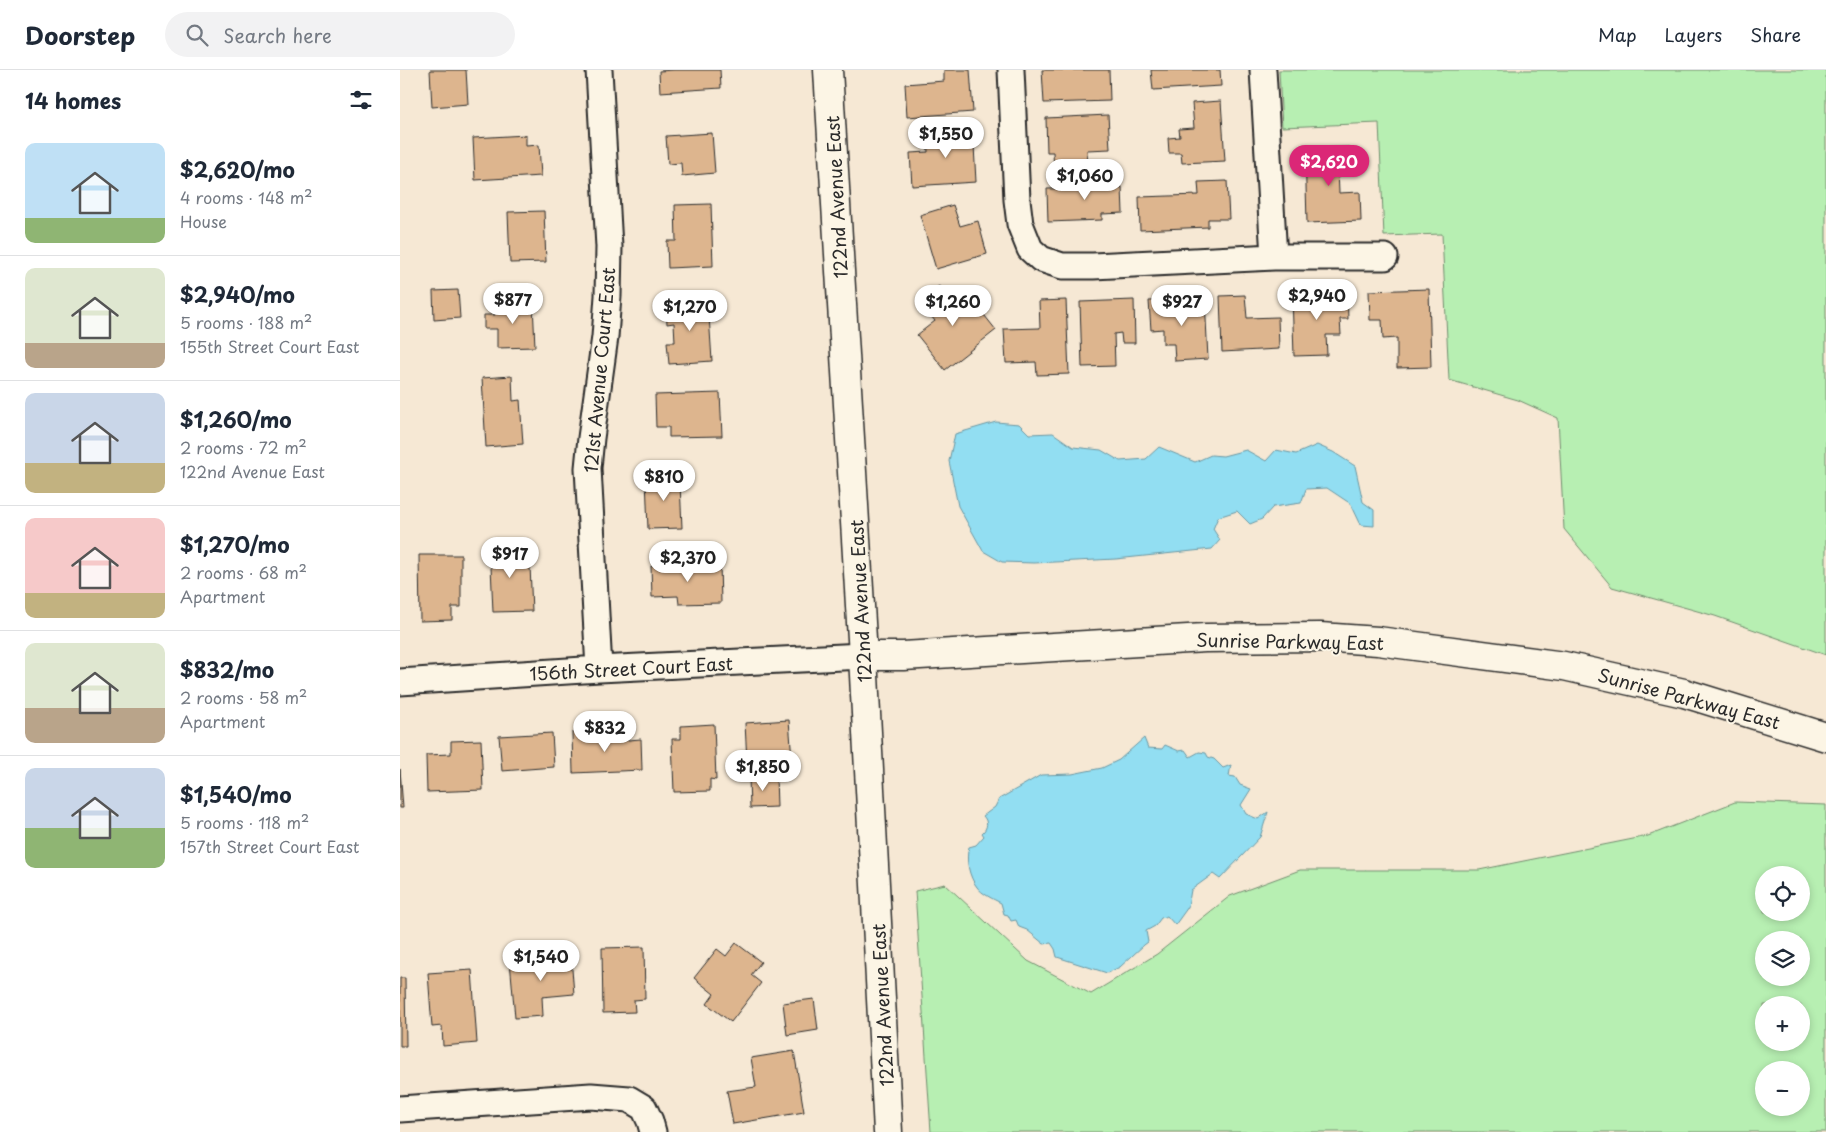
<!DOCTYPE html>
<meta charset="utf-8">
<style>
:root{--surface:#fff;--page:#f2f2f3;--text:#1f2937;--muted:#747a83;--line:#e0e1e3;--accent:#db2777}
body{margin:0;font-family:"Playpen Sans",sans-serif;background:var(--page);color:var(--text);height:100vh;display:flex;flex-direction:column;font-size:19px;white-space:nowrap}
*{box-sizing:border-box;margin:0}
p{font-size:16px;color:var(--muted)}
.icon{flex:none;width:28px;height:28px;fill:none;stroke:currentColor;stroke-width:2;stroke-linecap:round;stroke-linejoin:round}
.map{position:relative;flex:1;overflow:hidden}
.side{display:flex;flex-direction:column;background:var(--surface);width:400px}
.side>*{flex:none}
.buttons{position:absolute;left:1355px;top:796px;display:grid;gap:10px}
.buttons a{display:grid;place-items:center;width:55px;height:55px;border-radius:50%;background:var(--surface);box-shadow:0 2px 8px #0003;font-size:25px}
.price{position:absolute;translate:-50% -42px;padding:0 11px;border-radius:18px;background:#fff;color:#222;font-size:16px;line-height:32px;filter:drop-shadow(0 1px 2px #0008)}
.price::after{content:'';position:absolute;left:50%;top:30px;width:15px;height:11px;margin-left:-8px;background:inherit;clip-path:polygon(0 0,100% 0,50% 100%)}
.price.selected{background:var(--accent);color:#fff}
ul{padding:0;list-style:none}
li{display:flex;align-items:center;gap:15px;height:125px;padding:0 25px}
li+li{border-top:1px solid var(--line)}
li span{display:grid;place-items:center;flex:none;width:140px;height:100px;border-radius:10px;color:#555}
li>.icon{margin-inline-start:auto}
span .icon{width:60px;height:60px;fill:#fffc;stroke-width:1}
li b{font-size:21px}
h2{display:flex;justify-content:space-between;align-items:center;height:60px;padding:0 25px;font-size:21px}
header{display:flex;align-items:center;gap:30px;box-sizing:border-box;height:70px;padding:0 25px;background:var(--surface);border-bottom:1px solid var(--line)}
header strong{font-size:24px}
nav{display:flex;gap:28px;margin-inline-start:auto;font-size:18px}
.search{width:350px;height:45px;background:var(--page);display:flex;align-items:center;gap:12px;box-sizing:border-box;padding:0 18px;border-radius:28px;color:var(--muted);font-size:19px}
main{display:flex;flex:1;min-height:0}
.map>svg:first-child{display:block}
.green{fill:#b7efb2;stroke:#718d6e;fill-rule:evenodd}
.water{fill:#92def2;stroke:#6996a2}
.building{fill:#ddb58e;stroke:#2b2b2b}
.lines{fill:none;stroke-linecap:round;stroke-linejoin:round}
.street-casing{stroke:#2b2b2b;stroke-width:29}
.secondary-casing{stroke:#2b2b2b;stroke-width:31}
.street{stroke:#fcf5e5;stroke-width:25}
.secondary{stroke:#fcf5e5;stroke-width:28}
.labels{text-anchor:middle;dominant-baseline:central;stroke-width:4;stroke-linejoin:round;paint-order:stroke}
.street-label{font-size:18px;fill:#2b2b2b;stroke:#fcf5e5}
</style>
<header>
<strong>Doorstep</strong>
<div class="search"><svg class="icon" aria-label="search" viewBox="0 0 24 24"><circle cx="10" cy="10" r="6"/><path d="M15 15l6 6"/></svg>Search here</div>
<nav><a>Map</a><a>Layers</a><a>Share</a></nav>
</header>
<main>
<section class="side">
<h2>14 homes<svg class="icon" aria-label="filters" viewBox="0 0 24 24"><path d="M4 7h16M4 17h16"/><circle cx="9" cy="7" r="2"/><circle cx="15" cy="17" r="2"/></svg></h2>
<ul>
<li><span style="background:linear-gradient(#bfe0f5 75%,#8fb573 0)"><svg class="icon" aria-label="home" viewBox="0 0 24 24"><path d="M3 11l9-7 9 7M6 9v11h12V9"/></svg></span><div><b>$2,620/mo</b><p>4 rooms · 148 m²</p><p>House</p></div></li>
<li><span style="background:linear-gradient(#dfe7d0 75%,#b9a48a 0)"><svg class="icon" aria-label="home" viewBox="0 0 24 24"><path d="M3 11l9-7 9 7M6 9v11h12V9"/></svg></span><div><b>$2,940/mo</b><p>5 rooms · 188 m²</p><p>155th Street Court East</p></div></li>
<li><span style="background:linear-gradient(#c9d6e8 70%,#c2b280 0)"><svg class="icon" aria-label="home" viewBox="0 0 24 24"><path d="M3 11l9-7 9 7M6 9v11h12V9"/></svg></span><div><b>$1,260/mo</b><p>2 rooms · 72 m²</p><p>122nd Avenue East</p></div></li>
<li><span style="background:linear-gradient(#f6c9c9 75%,#c2b280 0)"><svg class="icon" aria-label="home" viewBox="0 0 24 24"><path d="M3 11l9-7 9 7M6 9v11h12V9"/></svg></span><div><b>$1,270/mo</b><p>2 rooms · 68 m²</p><p>Apartment</p></div></li>
<li><span style="background:linear-gradient(#dfe7d0 65%,#b9a48a 0)"><svg class="icon" aria-label="home" viewBox="0 0 24 24"><path d="M3 11l9-7 9 7M6 9v11h12V9"/></svg></span><div><b>$832/mo</b><p>2 rooms · 58 m²</p><p>Apartment</p></div></li>
<li><span style="background:linear-gradient(#c9d6e8 60%,#8fb573 0)"><svg class="icon" aria-label="home" viewBox="0 0 24 24"><path d="M3 11l9-7 9 7M6 9v11h12V9"/></svg></span><div><b>$1,540/mo</b><p>5 rooms · 118 m²</p><p>157th Street Court East</p></div></li>
</ul>
</section>
<div class="map">
<svg width="1426" height="1062" viewBox="0 0 1426 1062">
<rect width="100%" height="100%" fill="#f6e8d4"/>
<filter id="ink" filterUnits="userSpaceOnUse"><feTurbulence type="fractalNoise" baseFrequency=".02" numOctaves="2"/><feDisplacementMap in="SourceGraphic" scale="10" xChannelSelector="R" yChannelSelector="G"/><feConvolveMatrix kernelMatrix="1 2 1 2 8 2 1 2 1" color-interpolation-filters="sRGB"/></filter>
<g filter="url(#ink)">
<!-- green -->
<path class="green" d="M879,0H1426V585L1315,546L1212,517L1164,459L1158,348L1118,330L1049,310L1042,164L984,166L979,53L882,57Z
M1335,732L1426,735V1062H531L515,821L545,814L628,891L691,924L757,884L830,826L900,800H1079L1248,766ZM1364,805H1401V842H1364ZM1364,870H1401V908H1364ZM1364,935H1401V972H1364ZM1364,1000H1401V1038H1364Z"/>
<!-- water -->
<path class="water" d="M596,352L619,354L629,364L653,363L673,377L701,380L720,391L746,389L759,377L795,392L811,385L823,386L846,380L866,391L876,380L896,384L917,375L933,382L955,396L963,432L974,440V456L961,455L951,434L927,418L906,419L901,433L873,437L862,449L850,454L837,441L818,447L813,459L820,470L812,479L716,489L634,493L602,492L583,481L558,436L549,391L555,364Z
M744,668L748,678L762,679L765,675L779,681L785,680L790,687L799,682L806,683L808,687L814,689L823,698L831,695L829,706L835,707L840,715L851,719L841,735L846,744L858,749L868,742L860,767L820,809L813,804L791,820L788,837L775,855L767,846L761,848L755,856L746,861L748,872L744,875L720,897L707,903L657,887L655,879L651,873L644,874L627,860L619,857L616,850L611,851L608,845L604,844L601,833C593,829 582,824 577,817C569,807 565,789 569,777L576,775L584,766L582,763C588,758 588,751 583,746L595,737L599,729L641,705L672,704L702,698L719,690Z"/>
<!-- building -->
<path class="building" d="M30,0H66L68,34L32,37Z
M274,0H320L321,18L260,22L259,1Z
M544,0H570L573,42L507,47L505,14L544,11Z
M642,0H709L710,31L644,33Z
M751,0H820L821,16L753,20Z
M821,31L825,91L782,93L781,83H769L768,68L780,67L779,59L794,58L792,33Z
M708,45L710,79L687,80L688,100L654,102L653,82H647L646,48Z
M573,57L576,112L512,116L510,83L528,82L527,61Z
M312,63L315,103L282,106L281,93L268,94L266,66Z
M126,65V76L139,75L141,106L75,110L73,68Z
M950,77L951,100H938L939,123L960,122L961,151L907,153L905,78Z
M714,105V117H722L723,143L702,144V150L648,152L647,119L693,118V106Z
M827,111L829,149H808V157L740,160L739,127L799,125L798,112Z
M311,134L313,196L268,198L267,171H276L275,135Z
M553,135L560,156L578,151L587,184L536,199L520,145Z
M144,141L146,192L110,193L108,142Z
M539,216L553,233L566,222L596,260L545,300L517,265L535,251L519,231Z
M1029,219L1031,297L997,298V268L983,269L982,250H970L969,221Z
M58,220L60,248L34,250L33,221Z
M947,222L948,249H940L941,265H926L927,285L894,286L892,224Z
M845,225L847,248L878,247L879,279L822,282L820,226Z
M805,229L808,289L775,291L774,274H763V259L751,260L749,231Z
M308,230L312,291L269,294L267,272H275L274,253L267,254L266,233Z
M666,230L669,304L637,305L636,292L606,293L604,259L640,258L639,231Z
M734,230L735,273H722L721,263L714,264L715,296L682,297L680,232Z
M133,233L135,277L97,278V259H84V245H95L94,234Z
M112,306L113,331L120,330L123,374L86,377L82,308Z
M320,323L322,366L269,367V357H256L255,325Z
M287,406L288,412L280,413L282,458L248,459L246,408Z
M120,471L121,496H130L132,541L93,542L90,473Z
M19,485H61V537H52V550L20,551Z
M320,494L321,533L279,534L278,526L252,527L251,496Z
M389,650L392,689L347,692L345,653Z
M314,654L316,710L310,709V721L274,722L272,669H281V656Z
M216,661V671L241,669L242,700L173,703L172,663Z
M152,663L154,697L102,701L99,666Z
M81,670L83,720L27,722L26,685L51,684V671Z
M0,699L3,738H0Z
M376,706L377,737L350,738L349,707Z
M336,873L361,892L351,905L361,913L331,952L307,934L314,924L294,908L317,879L326,886Z
M170,875L174,924L142,927L143,946L115,948L110,891L155,888L154,877Z
M244,877L245,929L234,930L235,942L203,943L202,878Z
M72,900L77,973L43,976L42,956L32,957L28,903Z
M0,908H5L6,976H0Z
M414,929L418,960L387,965L383,933Z
M394,981L404,1042L333,1054L327,1021L356,1017L351,988Z"/>
<g class="lines">
<defs>
<path id="street" d="M611,0L617,130L620,154L630,179L641,189L662,196H693L874,187H985
M863,0L874,187
M199,599L188,398L191,368L205,267L208,226L209,177L199,0
M0,612L199,599L463,586
M0,1039L191,1026L229,1029L244,1038L250,1051L253,1062"/>
<path id="secondary" d="M428,0L463,586L488,1062
M463,586H503L805,568L920,567L978,571L1164,596L1284,623L1426,667"/>
</defs>
<!-- street casing -->
<use href="#street" class="street-casing"/>
<!-- secondary casing -->
<use href="#secondary" class="secondary-casing"/>
<!-- street -->
<use href="#street" class="street"/>
<!-- secondary -->
<use href="#secondary" class="secondary"/>
</g>
</g>
<g class="labels">
<!-- street labels -->
<g class="street-label">
<text transform="translate(436 127) rotate(-93)">122nd Avenue East</text>
<text transform="translate(199 300) rotate(-85)">121st Avenue Court East</text>
<text transform="translate(460 531) rotate(-93)">122nd Avenue East</text>
<text transform="translate(890 571) rotate(1)">Sunrise Parkway East</text>
<text transform="translate(231 598) rotate(-3)">156th Street Court East</text>
<text transform="translate(1289 628) rotate(15)">Sunrise Parkway East</text>
<text transform="translate(482 935) rotate(-93)">122nd Avenue East</text>
</g>
</g>
</svg>
<div class="buttons">
<a><svg class="icon" aria-label="locate" viewBox="0 0 24 24"><circle cx="12" cy="12" r="6"/><path d="M12 2v4M12 18v4M2 12h4M18 12h4"/></svg></a>
<a><svg class="icon" aria-label="layers" viewBox="0 0 24 24"><path d="M12 4l9 5-9 5-9-5zM3 14l9 5 9-5"/></svg></a>
<a>+</a>
<a>−</a>
</div>
<b class="price" style="left:546px;top:89px">$1,550</b>
<b class="price selected" style="left:929px;top:117px">$2,620</b>
<b class="price" style="left:685px;top:131px">$1,060</b>
<b class="price" style="left:917px;top:251px">$2,940</b>
<b class="price" style="left:113px;top:255px">$877</b>
<b class="price" style="left:553px;top:257px">$1,260</b>
<b class="price" style="left:782px;top:257px">$927</b>
<b class="price" style="left:290px;top:262px">$1,270</b>
<b class="price" style="left:264px;top:432px">$810</b>
<b class="price" style="left:110px;top:509px">$917</b>
<b class="price" style="left:288px;top:513px">$2,370</b>
<b class="price" style="left:205px;top:683px">$832</b>
<b class="price" style="left:363px;top:722px">$1,850</b>
<b class="price" style="left:141px;top:912px">$1,540</b>
</div>
</main>
